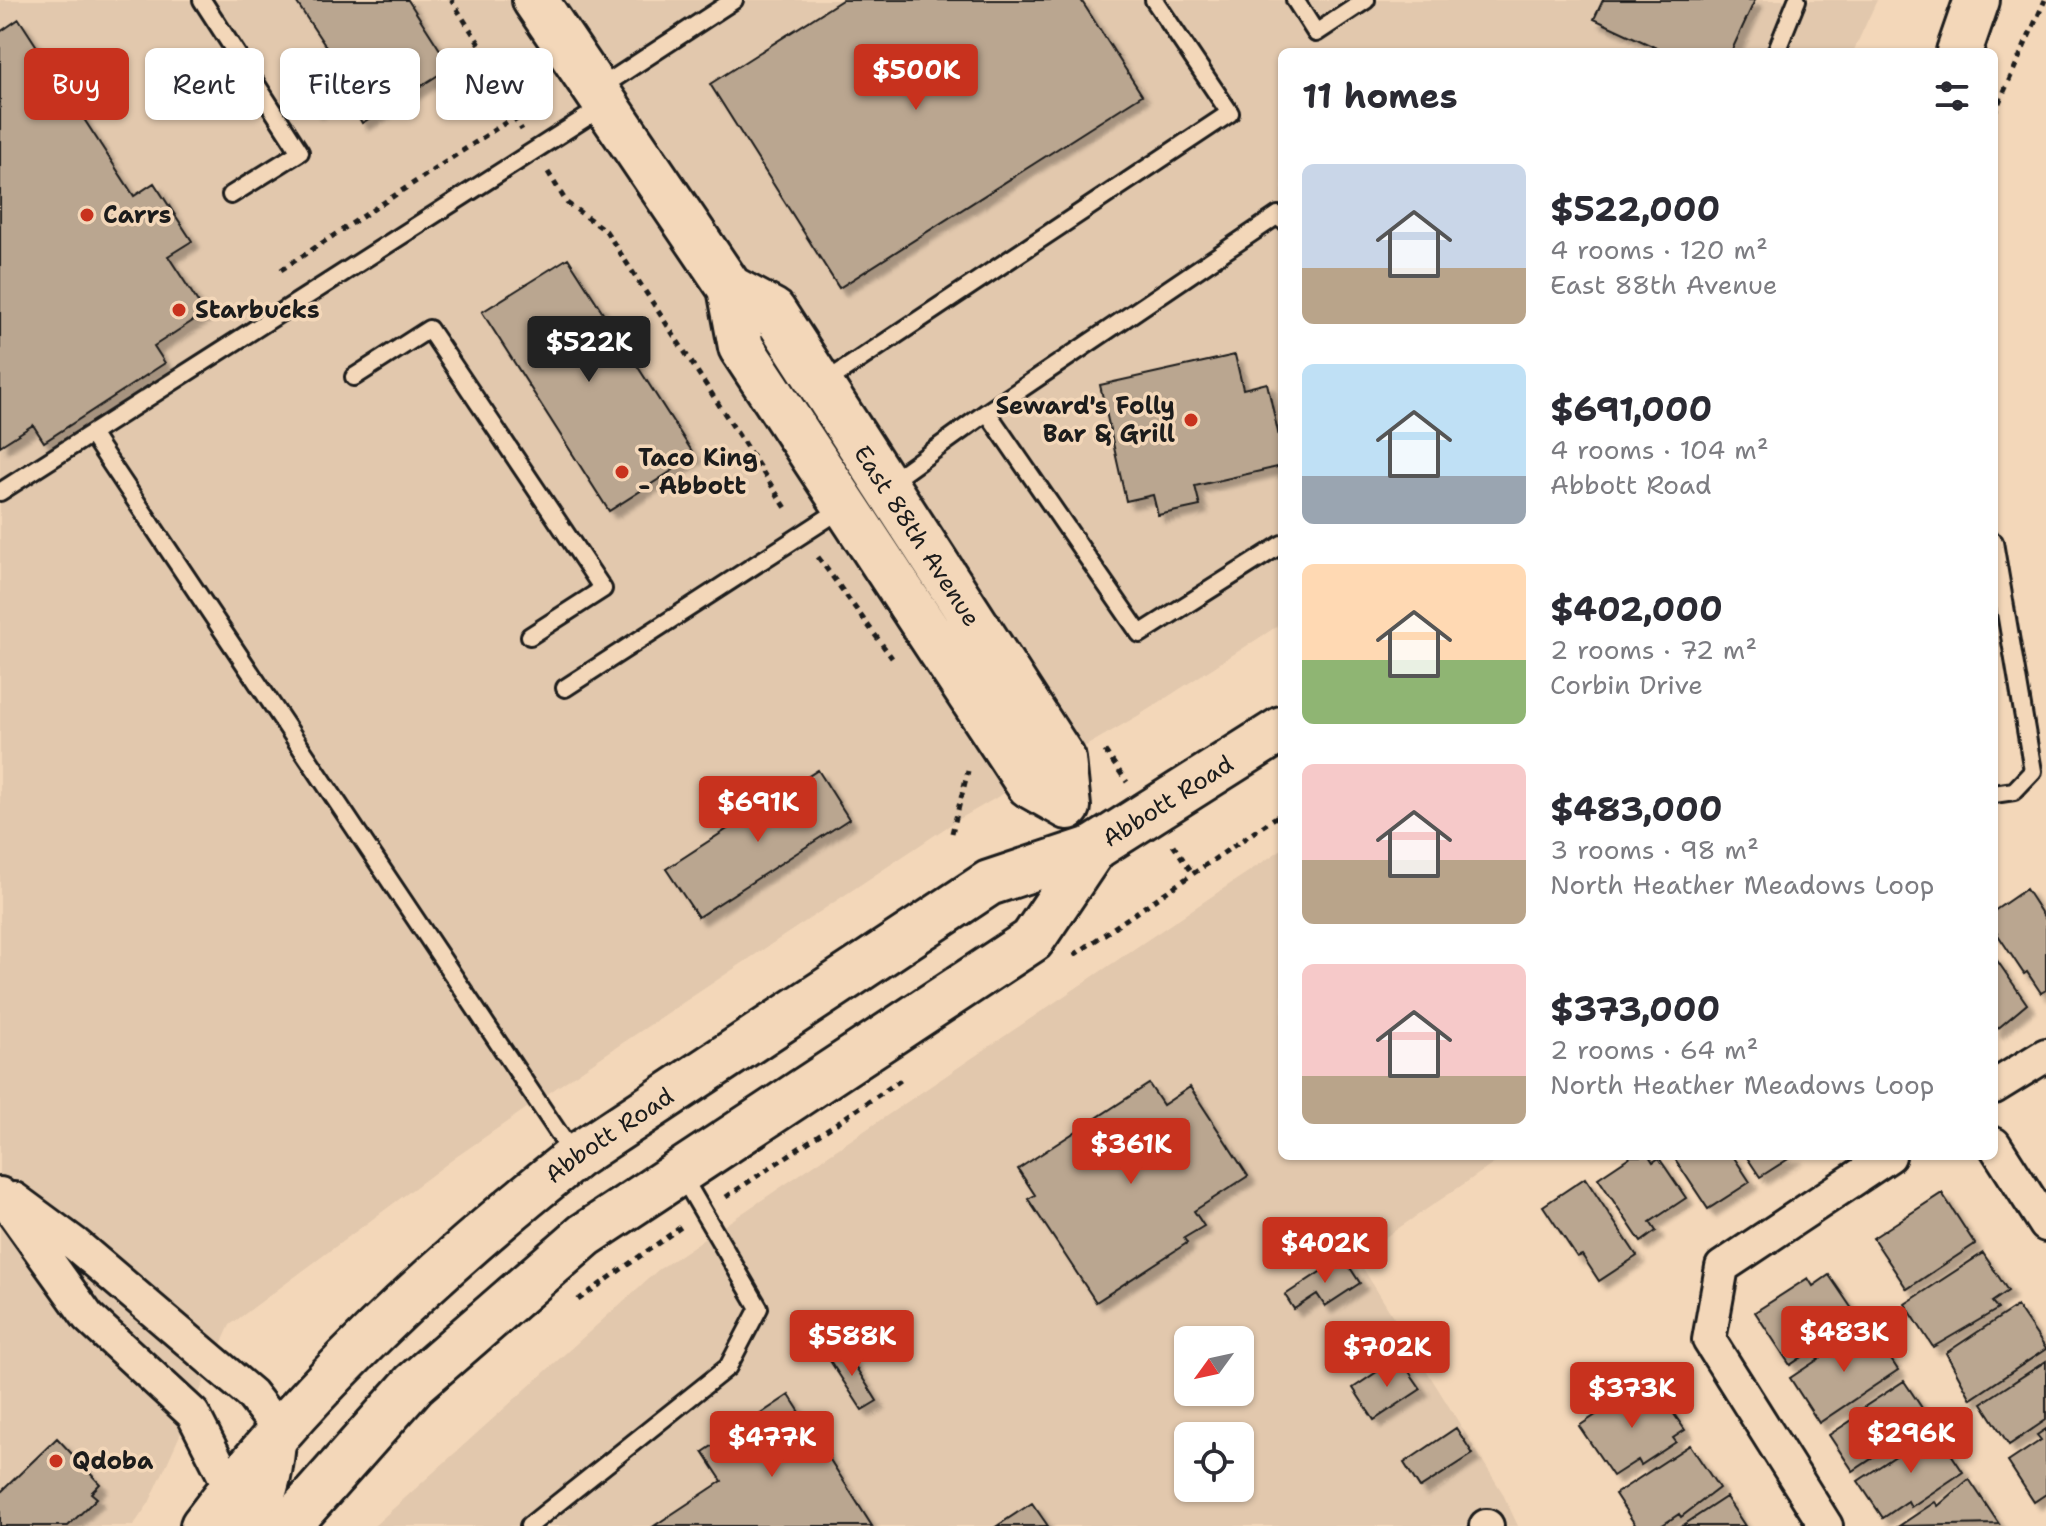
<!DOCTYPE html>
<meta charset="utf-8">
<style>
:root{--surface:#fff;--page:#f7f7f7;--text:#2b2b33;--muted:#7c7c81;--accent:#c8321e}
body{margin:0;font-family:"Shantell Sans",sans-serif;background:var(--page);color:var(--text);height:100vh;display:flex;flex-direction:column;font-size:30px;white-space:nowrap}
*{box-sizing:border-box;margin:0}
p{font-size:26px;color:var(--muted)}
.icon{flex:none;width:44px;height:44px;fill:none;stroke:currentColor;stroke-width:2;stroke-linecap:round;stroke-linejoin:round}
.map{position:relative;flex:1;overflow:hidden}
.sheet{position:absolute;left:1278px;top:48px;width:720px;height:1112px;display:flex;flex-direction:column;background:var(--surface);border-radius:12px;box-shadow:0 2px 6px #0004}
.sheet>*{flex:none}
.top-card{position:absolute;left:24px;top:48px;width:760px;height:72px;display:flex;gap:16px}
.needle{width:52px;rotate:237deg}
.controls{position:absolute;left:1174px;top:1326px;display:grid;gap:16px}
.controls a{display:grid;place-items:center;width:80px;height:80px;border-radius:12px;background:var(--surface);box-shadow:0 2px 6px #0004;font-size:40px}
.price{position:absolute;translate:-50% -68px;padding:0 18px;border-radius:8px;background:var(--accent);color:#fff;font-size:26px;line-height:52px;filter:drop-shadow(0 2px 4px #0008)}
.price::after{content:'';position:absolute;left:50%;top:48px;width:24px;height:18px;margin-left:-12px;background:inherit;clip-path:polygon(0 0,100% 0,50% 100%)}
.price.active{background:#222;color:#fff}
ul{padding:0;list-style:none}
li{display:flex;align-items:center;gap:24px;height:200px;padding:0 24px}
li span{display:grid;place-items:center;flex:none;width:224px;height:160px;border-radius:12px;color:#555}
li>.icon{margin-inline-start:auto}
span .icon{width:96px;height:96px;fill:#fffc;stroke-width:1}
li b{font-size:34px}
h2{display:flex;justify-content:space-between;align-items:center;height:96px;padding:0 24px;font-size:34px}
.tag{padding:0 28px;border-radius:12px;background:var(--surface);box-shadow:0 2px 6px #0004;font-size:28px;line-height:72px}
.tag.active{background:var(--accent);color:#fff}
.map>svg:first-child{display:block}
.built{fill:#e2c8ad;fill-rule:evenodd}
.building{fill:#baa690;stroke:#1c1c1c;stroke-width:2;filter:url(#shadow)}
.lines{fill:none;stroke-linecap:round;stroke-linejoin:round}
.lane-casing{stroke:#1c1c1c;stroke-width:22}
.street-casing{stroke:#1c1c1c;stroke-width:38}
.secondary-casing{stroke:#1c1c1c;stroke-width:50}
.path{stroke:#1c1c1c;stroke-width:5;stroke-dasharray:6 6;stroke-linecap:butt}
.lane{stroke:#f3d7b9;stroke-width:16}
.street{stroke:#f3d7b9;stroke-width:32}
.secondary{stroke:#f3d7b9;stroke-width:44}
.poi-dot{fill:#c8321e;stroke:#f3d7b9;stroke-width:3}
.labels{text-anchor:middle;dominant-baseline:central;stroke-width:7;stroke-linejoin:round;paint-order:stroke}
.poi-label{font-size:24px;font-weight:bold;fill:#1c1c1c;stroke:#f3d7b9;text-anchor:start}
.street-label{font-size:24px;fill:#1c1c1c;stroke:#f3d7b9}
</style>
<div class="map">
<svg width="2046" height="1526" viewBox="0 0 2046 1526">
<defs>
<filter id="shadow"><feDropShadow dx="7" dy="7" stdDeviation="2" flood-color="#0004"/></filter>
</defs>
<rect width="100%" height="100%" fill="#f3d7b9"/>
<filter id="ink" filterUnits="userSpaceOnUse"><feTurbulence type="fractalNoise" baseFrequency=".0125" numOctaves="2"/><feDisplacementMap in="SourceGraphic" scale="16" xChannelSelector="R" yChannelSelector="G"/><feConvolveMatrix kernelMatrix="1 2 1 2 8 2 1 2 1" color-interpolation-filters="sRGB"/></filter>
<g filter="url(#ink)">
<!-- built -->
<path class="built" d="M0,0H1877L1853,52H1282V623L1141,714L956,821L585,1068L456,1157L230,1325L149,1503L133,1526H0Z
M1282,849V1156H1505L1356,1257L1502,1492L1518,1526H374L658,1270ZM1188,1340H1240V1392H1188ZM1188,1436H1240V1488H1188Z"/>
<!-- building -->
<path class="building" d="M295,0H408L451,67L362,123L343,90L315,111L293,75L330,53Z
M842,0H1081L1142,95L839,288L710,84Z
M1603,0H1755L1731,52H1665L1594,19Z
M19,19L134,196L154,183L192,241L168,256L205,313L154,346L165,363L44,442L33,425L0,446V32Z
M568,258L695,456L609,511L482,312Z
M1235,355L1243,389L1267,383L1282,450V466L1195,486L1200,506L1158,515L1153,495L1126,501L1100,385Z
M818,770L849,819L698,917L666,869Z
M2026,889L2046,920V990L2041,993L2027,972L2024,974L1994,929V911Z
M1994,956L2027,1004L1995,1031L1994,1029Z
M1149,1084L1163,1105L1190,1087L1248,1176L1194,1211L1204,1226L1184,1238L1187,1243L1096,1302L1028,1199L1035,1195L1018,1169Z
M1631,1156H1649L1653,1162L1659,1158L1686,1198L1650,1222L1656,1231L1641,1242L1598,1178Z
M1673,1156H1733L1750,1182L1708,1209Z
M1746,1156H1793L1760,1177Z
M1585,1178L1637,1256L1599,1281L1582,1255L1577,1257L1543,1206Z
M1942,1193L1975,1244L1907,1289L1873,1238Z
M1983,1253L2008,1291L1992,1302L1998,1309L1933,1347L1905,1304Z
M1343,1257L1360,1283L1325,1306L1317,1294L1294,1309L1285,1295Z
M1829,1275L1859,1319L1790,1365L1755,1312L1808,1278L1813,1286Z
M2017,1306L2046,1349L1971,1399L1946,1353Z
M1869,1326L1898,1370L1819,1423L1790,1378Z
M843,1347L877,1401L862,1410L827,1356Z
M1399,1357L1421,1389L1374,1420L1353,1388Z
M2046,1361V1420L2009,1445L1982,1403Z
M1904,1381L1930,1420L1853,1471L1829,1435L1855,1418L1852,1415Z
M1643,1384L1655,1402L1662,1397L1685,1430L1673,1438L1676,1442L1641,1465L1638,1460L1613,1476L1579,1426Z
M789,1395L872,1526H654L722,1481L703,1452Z
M1456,1428L1473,1454L1420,1488L1404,1463Z
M2046,1429V1494L2034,1502L2008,1462L2041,1440L2037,1435Z
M1935,1430L1963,1472L1911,1507L1908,1501L1883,1518L1858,1481Z
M57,1438L100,1484L91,1493L97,1498L68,1526H0V1493Z
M1690,1445L1719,1488L1681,1517L1679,1514L1661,1526H1636L1615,1494Z
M1969,1479L1999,1524L1899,1526L1935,1502L1938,1506Z
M1726,1497L1745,1526H1682Z
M1032,1503L1048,1526H997Z"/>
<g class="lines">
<defs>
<path id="lane" d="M202,0L300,152L231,195
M1295,0L1316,33L1366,0
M1776,52L1797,0
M598,89L734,0
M354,377L429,329L603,589L530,636
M821,385L1230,113L1154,0
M987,412L1140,634L1282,544
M91,434L574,1156
M886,485L987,412L1278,215L1282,220
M0,492L604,106
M1994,542L2033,771L2014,791L1994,794
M565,688L846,506
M529,1526L728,1367L759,1308L681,1174"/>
<path id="street" d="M1994,1087L2046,1055
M1994,1144L2046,1225
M0,1194L88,1317L193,1414L231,1489
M14,1199L75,1244L251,1394L279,1430
M1486,1526H1487
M1826,1526L1709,1340L1722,1267L1889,1156"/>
<g id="secondary">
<path d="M535,0L730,288L741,347L1029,785L1068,807L1063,759L773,311L730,288"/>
<path d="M1959,52L1977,0"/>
<path id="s1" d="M203,1526C308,1386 438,1266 575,1157L989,883L1094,848L1282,729"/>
<path d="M245,1526C265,1501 270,1474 273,1443"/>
<path d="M288,1526L414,1384L585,1235L1032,940L1094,848"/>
</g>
</defs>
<!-- lane casing -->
<use href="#lane" class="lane-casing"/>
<!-- street casing -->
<use href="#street" class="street-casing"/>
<!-- secondary casing -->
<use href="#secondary" class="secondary-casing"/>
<!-- path -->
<path class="path" d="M1994,114L2045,0
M514,117L522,130
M548,172L567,203L606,231L788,511
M281,270L514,117L496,69L451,0
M818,557L892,658
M1105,751L1127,782
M952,833L968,771
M1173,845L1192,872
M1074,955L1282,813
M726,1197L901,1080
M578,1300L681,1227"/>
<!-- lane -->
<use href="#lane" class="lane"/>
<!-- street -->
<use href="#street" class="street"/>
<!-- secondary -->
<use href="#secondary" class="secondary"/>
</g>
</g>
<!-- markers -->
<g class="poi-dot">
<circle cx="87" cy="215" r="8"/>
<circle cx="179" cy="310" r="8"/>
<circle cx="1191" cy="420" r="8"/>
<circle cx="622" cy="472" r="8"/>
<circle cx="56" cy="1461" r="8"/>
</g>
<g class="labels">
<!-- poi labels -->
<g class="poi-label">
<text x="103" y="215">Carrs</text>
<text x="195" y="310">Starbucks</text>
<text x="1175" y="406" text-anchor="end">Seward's Folly<tspan x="1175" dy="28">Bar &amp; Grill</tspan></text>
<text x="638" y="458">Taco King<tspan x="638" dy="28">- Abbott</tspan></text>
<text x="72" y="1461">Qdoba</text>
</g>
<!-- street labels -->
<g class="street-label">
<text transform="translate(917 536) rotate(57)">East 88th Avenue</text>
<text stroke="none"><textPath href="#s1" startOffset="1220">Abbott Road</textPath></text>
<text stroke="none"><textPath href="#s1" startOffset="566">Abbott Road</textPath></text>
</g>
</g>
</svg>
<div class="controls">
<a><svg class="needle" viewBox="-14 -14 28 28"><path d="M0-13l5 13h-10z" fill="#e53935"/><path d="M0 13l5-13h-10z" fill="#7c7c81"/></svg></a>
<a><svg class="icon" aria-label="locate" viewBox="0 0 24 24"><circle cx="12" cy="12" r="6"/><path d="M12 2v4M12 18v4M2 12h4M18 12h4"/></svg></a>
</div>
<b class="price" style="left:916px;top:112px">$500K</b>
<b class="price active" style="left:589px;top:384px">$522K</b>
<b class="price" style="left:758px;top:844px">$691K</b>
<b class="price" style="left:1131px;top:1186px">$361K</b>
<b class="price" style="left:1325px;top:1285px">$402K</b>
<b class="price" style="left:1844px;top:1374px">$483K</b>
<b class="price" style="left:852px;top:1378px">$588K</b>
<b class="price" style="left:1387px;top:1389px">$702K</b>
<b class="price" style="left:1632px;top:1430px">$373K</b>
<b class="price" style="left:1911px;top:1475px">$296K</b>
<b class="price" style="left:772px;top:1479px">$477K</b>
<div class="top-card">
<a class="tag active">Buy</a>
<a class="tag">Rent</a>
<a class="tag">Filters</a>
<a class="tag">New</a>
</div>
<section class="sheet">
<h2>11 homes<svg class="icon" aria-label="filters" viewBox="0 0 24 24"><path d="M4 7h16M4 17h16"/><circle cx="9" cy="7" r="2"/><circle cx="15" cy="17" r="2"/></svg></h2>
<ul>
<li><span style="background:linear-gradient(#c9d6e8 65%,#b9a48a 0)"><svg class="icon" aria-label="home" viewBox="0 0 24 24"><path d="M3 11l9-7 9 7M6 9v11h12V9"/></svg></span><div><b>$522,000</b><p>4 rooms · 120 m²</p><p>East 88th Avenue</p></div></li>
<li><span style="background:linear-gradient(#bfe0f5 70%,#9aa5b1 0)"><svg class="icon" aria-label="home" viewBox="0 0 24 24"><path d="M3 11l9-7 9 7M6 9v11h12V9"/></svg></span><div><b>$691,000</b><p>4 rooms · 104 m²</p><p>Abbott Road</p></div></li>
<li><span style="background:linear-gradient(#ffd9b3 60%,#8fb573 0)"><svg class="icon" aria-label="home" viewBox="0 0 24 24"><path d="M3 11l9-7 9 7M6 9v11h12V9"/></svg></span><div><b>$402,000</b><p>2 rooms · 72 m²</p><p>Corbin Drive</p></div></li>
<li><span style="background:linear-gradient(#f6c9c9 60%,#b9a48a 0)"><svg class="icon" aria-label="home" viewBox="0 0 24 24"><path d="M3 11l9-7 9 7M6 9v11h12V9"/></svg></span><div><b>$483,000</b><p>3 rooms · 98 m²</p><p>North Heather Meadows Loop</p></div></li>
<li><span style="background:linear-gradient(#f6c9c9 70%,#b9a48a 0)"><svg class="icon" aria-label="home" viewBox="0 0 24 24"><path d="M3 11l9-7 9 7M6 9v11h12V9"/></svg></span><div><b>$373,000</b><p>2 rooms · 64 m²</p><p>North Heather Meadows Loop</p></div></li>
</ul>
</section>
</div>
